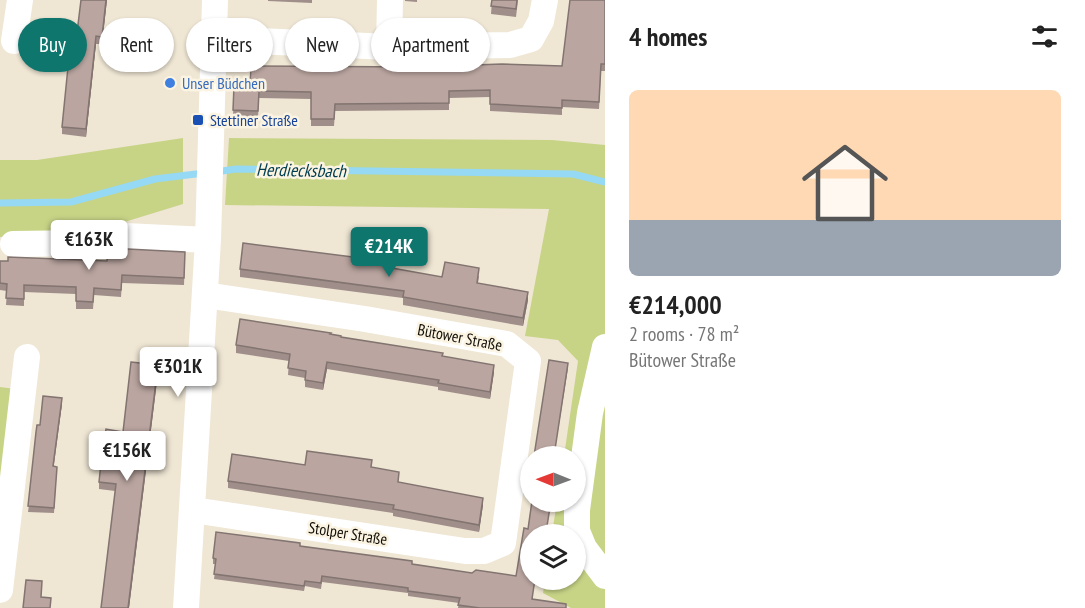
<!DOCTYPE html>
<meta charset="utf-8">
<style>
:root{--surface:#fff;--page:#f2f2f2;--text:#222;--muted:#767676;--line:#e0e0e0;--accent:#0f766e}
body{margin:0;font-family:"PT Sans Narrow",sans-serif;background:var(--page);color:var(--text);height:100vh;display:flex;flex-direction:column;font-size:22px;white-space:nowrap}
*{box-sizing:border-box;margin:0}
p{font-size:20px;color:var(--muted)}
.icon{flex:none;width:33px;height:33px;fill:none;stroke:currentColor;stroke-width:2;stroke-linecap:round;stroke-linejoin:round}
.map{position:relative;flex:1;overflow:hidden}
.details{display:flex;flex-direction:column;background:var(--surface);width:480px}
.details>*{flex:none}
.top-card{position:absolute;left:18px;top:18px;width:496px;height:54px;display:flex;gap:12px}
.needle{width:39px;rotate:271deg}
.controls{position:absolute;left:520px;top:446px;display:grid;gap:12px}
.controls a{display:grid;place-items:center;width:66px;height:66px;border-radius:50%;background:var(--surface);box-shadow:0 2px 4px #0004;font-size:30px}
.price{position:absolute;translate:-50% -51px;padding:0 14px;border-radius:6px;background:#fff;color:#222;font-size:20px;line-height:39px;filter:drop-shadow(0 2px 3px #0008)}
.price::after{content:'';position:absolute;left:50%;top:36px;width:18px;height:14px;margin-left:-9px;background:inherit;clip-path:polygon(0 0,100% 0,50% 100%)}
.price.on{background:var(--accent);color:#fff}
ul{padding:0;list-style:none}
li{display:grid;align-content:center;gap:12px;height:318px;padding:0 24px}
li+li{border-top:2px solid var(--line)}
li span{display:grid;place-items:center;height:186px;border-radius:9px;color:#555}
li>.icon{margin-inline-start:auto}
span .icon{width:108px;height:108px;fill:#fffc;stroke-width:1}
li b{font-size:26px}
h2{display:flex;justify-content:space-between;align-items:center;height:72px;padding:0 24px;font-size:26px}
.tag{padding:0 21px;border-radius:27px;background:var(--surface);box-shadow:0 2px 4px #0004;font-size:21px;line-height:54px}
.tag.on{background:var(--accent);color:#fff}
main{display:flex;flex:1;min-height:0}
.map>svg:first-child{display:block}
.green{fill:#c7d486}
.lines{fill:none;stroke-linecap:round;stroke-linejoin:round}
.stream{stroke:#95d9f4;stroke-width:7}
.minor{stroke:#fff;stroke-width:26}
.wall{fill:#a08e8a}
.shaded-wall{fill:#827470}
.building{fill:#baa5a0;stroke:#827470;stroke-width:1.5}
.shop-dot{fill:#3f7fe0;stroke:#fcf4e2;stroke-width:2}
.transit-dot{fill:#1a4fb4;stroke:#fcf4e2;stroke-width:2}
.labels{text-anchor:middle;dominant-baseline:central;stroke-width:5;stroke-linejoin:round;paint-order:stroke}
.shop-label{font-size:16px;fill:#366cbe;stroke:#fcf4e2;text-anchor:start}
.transit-label{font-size:16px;fill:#164399;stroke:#fcf4e2;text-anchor:start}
.street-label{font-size:16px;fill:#110e08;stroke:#fcf4e2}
.water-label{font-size:18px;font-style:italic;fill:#003d4f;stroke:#fcf4e2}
</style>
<main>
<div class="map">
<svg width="605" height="608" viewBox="0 0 605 608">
<rect width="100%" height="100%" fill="#efe6d4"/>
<!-- green -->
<path class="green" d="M183,138V204L92,232L0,237V160H37Z
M229,138L552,140L605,145V608H571L543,593L545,579H576V534H552L557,501H576V456H564L578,361L558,340L525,336L549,209L225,205Z
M0,387L15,389L0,520Z"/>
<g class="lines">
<!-- stream -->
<path class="stream" d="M215,172L236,169L573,174L605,182
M0,203L71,202L155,179L204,173"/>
<!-- minor -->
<path class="minor" d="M213,39L389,47L510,45L531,39L541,21L545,0
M14,41L20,0
M389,47L390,0
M13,244L87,243L125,236L208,240
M605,347L590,413L577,510V531L584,548L605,576
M193,510L465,551H484L503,543L528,361L507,344L365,319L205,295
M0,590L27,357
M186,608L208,240L215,0"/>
</g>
<!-- wall -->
<path class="wall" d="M107,0L102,44H96L86,137L62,134V127L74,57Z
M268,0H312V3L268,1Z
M405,0H417V2L405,1Z
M492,0H518L516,17L491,14Z
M605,0V71H601L599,109L562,107V115L490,111V97L449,98V110L335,111L334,126H311V99L259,98L258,118L233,117L234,86H250L418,67L562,66Z
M185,252L184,285L122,283L121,297L94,295L93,309H76V294L24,292V306L6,305L7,291L0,290V261H107Z
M240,269H392L442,277L479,276L478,283L528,300L523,326L403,305V298L240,277Z
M331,334L341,337L443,357L494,372L490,399L438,390V387L327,369L323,390L305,387V378L288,375L289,361L236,353V345Z
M158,373L129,608H101L115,491L99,489V482L123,432Z
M62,404L53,466L57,467L54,513L28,512L40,425Z
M305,465L372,467L399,482L483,505L479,532L393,516V513L228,488V481Z
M532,501H551L546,534H531L533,599L566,608H458L459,603L408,596V593L322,582L321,589L305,586L304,591L214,579L216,564H213V558L300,547L472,573L516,576L528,529Z"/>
<!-- shaded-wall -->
<path class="shaded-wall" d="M106,0H107L102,44V37Z
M96,36V44L86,137V129Z
M528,292V300L523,326V318Z
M327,362V369L323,390V383Z
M568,363V368L554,456Z
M158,365V373L129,608H128Z
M494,365V372L490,399V392Z
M62,398V404L53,472V466Z
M483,498V505L479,532V525Z"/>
<!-- building -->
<path class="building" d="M81,0H106L102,37L96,36L86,129L62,127L69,57H74Z
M492,0H517L516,9L491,6Z
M570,0H605V64H601L599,102L562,100V108L490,104V90L449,91V103L335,104L334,119H311V92L259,91L258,111L233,110L234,86H250L251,66L418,67L502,64L562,66Z
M243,243L392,262V268L442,277L445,262L479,268L477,283L528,292L523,318L403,297L404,291L240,269Z
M108,248L185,252L184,278L122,275L121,290L94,288L93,302L76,301V287L24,285V299L6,298L7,284L0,283V261H8V257L107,261Z
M240,319L331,333L330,334L341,336V337L443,353L442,356L494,365L490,392L438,383L439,380L327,362L323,383L305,380L306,371L288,368L290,354L236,345Z
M549,360L568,363L554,456H534Z
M131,362L158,365L128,608H101L116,484L99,482L101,463L106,429L123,432Z
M43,396L62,398L53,466L57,467L54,508L28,506L36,432L37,425H40Z
M307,451L372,460L371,467L399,472L398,482L483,498L479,525L393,509L394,505L228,481L232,454L305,465Z
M532,501H551L546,532L542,531L541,534H531V579H535L532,599L566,604V608H480L458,605L460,598L408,591V588L322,576L321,583L305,581L304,586L214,574L216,559L213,558L216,532L300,543V546L412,561V564L472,573L476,570L516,576L524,528L528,529Z
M26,580L42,581L41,597L51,598L50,608H23Z"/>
<!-- markers -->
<circle class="shop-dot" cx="170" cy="83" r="6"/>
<rect class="transit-dot" x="192" y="114" width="12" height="12" rx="3"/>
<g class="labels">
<!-- shop labels -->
<g class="shop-label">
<text x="182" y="83">Unser Büdchen</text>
</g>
<!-- transit labels -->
<g class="transit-label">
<text x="210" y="120">Stettiner Straße</text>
</g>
<!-- street labels -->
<g class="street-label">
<text transform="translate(460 337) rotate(11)">Bütower Straße</text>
<text transform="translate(348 533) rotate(9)">Stolper Straße</text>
</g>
<!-- water labels -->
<g class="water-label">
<text transform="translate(301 170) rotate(1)">Herdiecksbach</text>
</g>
</g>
</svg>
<div class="controls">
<a><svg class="needle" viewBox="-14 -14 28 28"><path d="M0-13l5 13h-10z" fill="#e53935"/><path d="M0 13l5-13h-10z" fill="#767676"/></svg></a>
<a><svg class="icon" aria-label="layers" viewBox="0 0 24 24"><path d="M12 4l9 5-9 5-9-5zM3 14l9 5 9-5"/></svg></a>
</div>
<b class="price" style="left:89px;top:271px">€163K</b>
<b class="price on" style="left:389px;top:278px">€214K</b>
<b class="price" style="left:178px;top:398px">€301K</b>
<b class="price" style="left:127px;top:482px">€156K</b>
<div class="top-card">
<a class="tag on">Buy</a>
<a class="tag">Rent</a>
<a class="tag">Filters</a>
<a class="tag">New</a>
<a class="tag">Apartment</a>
</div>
</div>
<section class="details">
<h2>4 homes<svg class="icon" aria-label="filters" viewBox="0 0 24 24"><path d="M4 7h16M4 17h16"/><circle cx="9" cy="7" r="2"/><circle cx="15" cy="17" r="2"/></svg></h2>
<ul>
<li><span style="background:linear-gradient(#ffd9b3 70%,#9aa5b1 0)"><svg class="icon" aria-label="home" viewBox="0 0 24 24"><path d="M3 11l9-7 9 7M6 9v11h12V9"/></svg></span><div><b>€214,000</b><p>2 rooms · 78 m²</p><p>Bütower Straße</p></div></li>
</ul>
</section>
</main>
